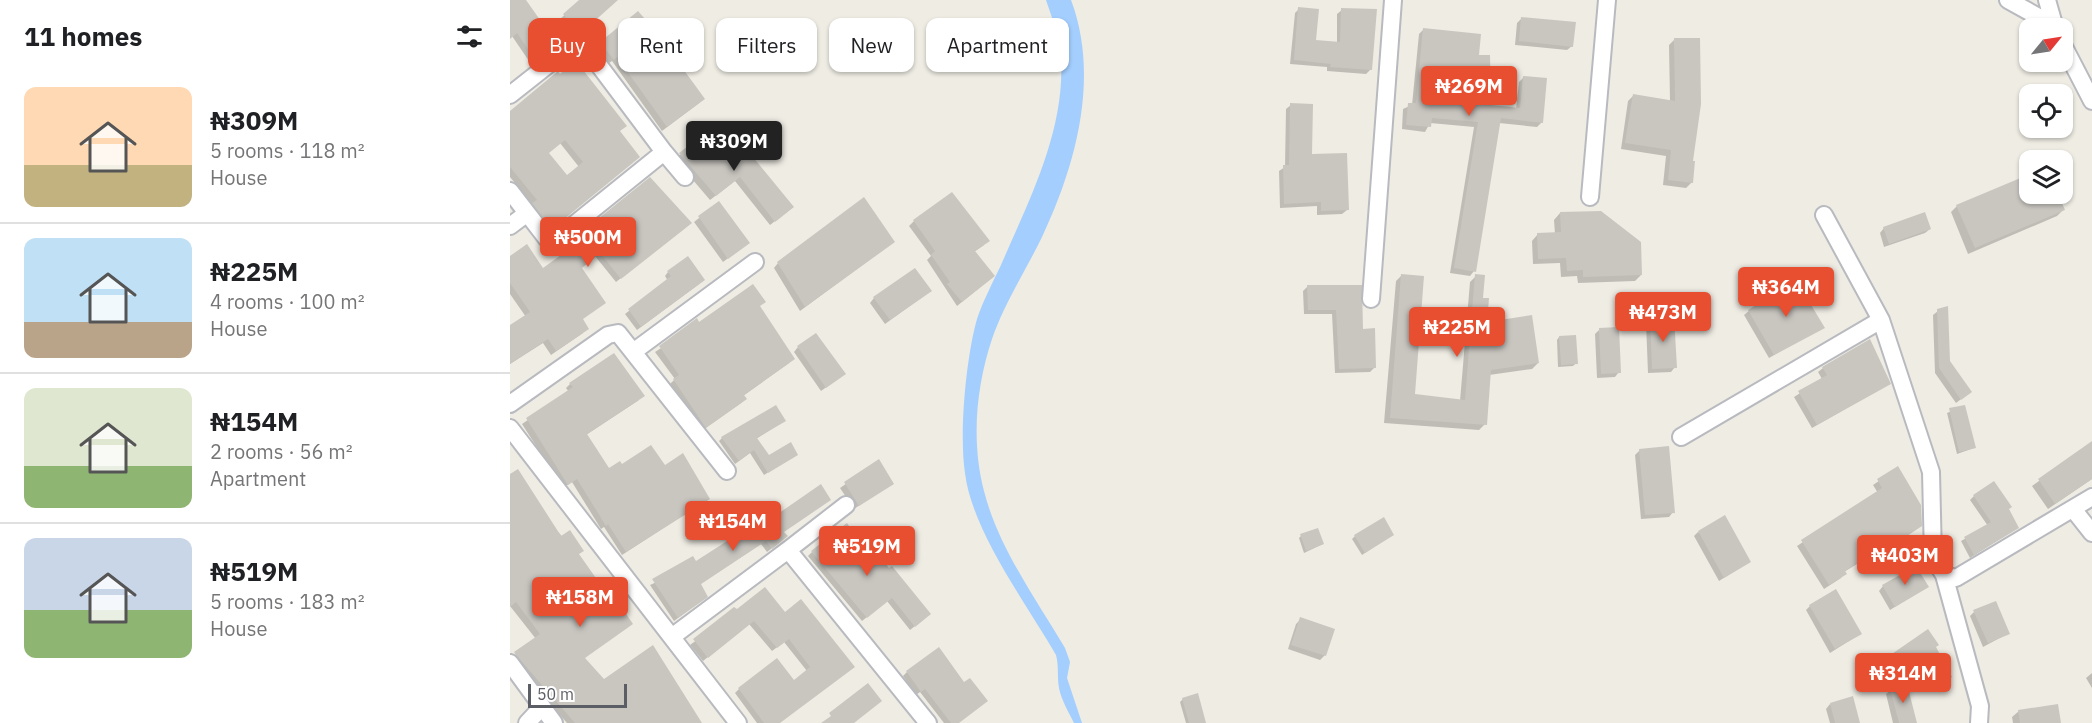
<!DOCTYPE html>
<meta charset="utf-8">
<style>
:root{--surface:#fff;--page:#f2f2f2;--text:#202124;--muted:#757577;--line:#e0e0e0;--accent:#e84e30}
body{margin:0;font-family:"IBM Plex Sans",sans-serif;background:var(--page);color:var(--text);height:100vh;display:flex;flex-direction:column;font-size:22px;white-space:nowrap}
*{box-sizing:border-box;margin:0}
p{font-size:20px;color:var(--muted)}
.icon{flex:none;width:33px;height:33px;fill:none;stroke:currentColor;stroke-width:2;stroke-linecap:round;stroke-linejoin:round}
.map{position:relative;flex:1;overflow:hidden}
.drawer{display:flex;flex-direction:column;background:var(--surface);width:510px}
.drawer>*{flex:none}
.top-card{position:absolute;left:18px;top:18px;width:570px;height:54px;display:flex;gap:12px}
.needle{width:39px;rotate:60deg}
.controls{position:absolute;left:1509px;top:18px;display:grid;gap:12px}
.controls a{display:grid;place-items:center;width:54px;height:54px;border-radius:12px;background:var(--surface);box-shadow:0 2px 4px #0004;font-size:30px}
.scale{position:absolute;left:18px;bottom:15px;width:99px;box-sizing:border-box;padding-left:6px;border:3px solid #5b5e64;border-top:0;font-size:16px;line-height:21px;white-space:nowrap;color:#5b5e64;-webkit-text-stroke:4px #fff;paint-order:stroke}
.price{position:absolute;translate:-50% -51px;padding:0 14px;border-radius:6px;background:var(--accent);color:#fff;font-size:20px;line-height:39px;filter:drop-shadow(0 2px 3px #0008)}
.price::after{content:'';position:absolute;left:50%;top:36px;width:18px;height:14px;margin-left:-9px;background:inherit;clip-path:polygon(0 0,100% 0,50% 100%)}
.price.current{background:#222;color:#fff}
ul{padding:0;list-style:none}
li{display:flex;align-items:center;gap:18px;height:150px;padding:0 24px}
li+li{border-top:2px solid var(--line)}
li span{display:grid;place-items:center;flex:none;width:168px;height:120px;border-radius:12px;color:#555}
li>.icon{margin-inline-start:auto}
span .icon{width:72px;height:72px;fill:#fffc;stroke-width:1}
li b{font-size:26px}
h2{display:flex;justify-content:space-between;align-items:center;height:72px;padding:0 24px;font-size:26px}
.chip{padding:0 21px;border-radius:12px;background:var(--surface);box-shadow:0 2px 4px #0004;font-size:21px;line-height:54px}
.chip.current{background:var(--accent);color:#fff}
main{display:flex;flex:1;min-height:0}
.map>svg:first-child{display:block}
.water{fill:#a3cefe}
.shadow{fill:#0003;fill-rule:evenodd}
.building{fill:#c9c6c0;fill-rule:evenodd}
.lines{fill:none;stroke-linecap:round;stroke-linejoin:round}
.minor-casing{stroke:#b8babf;stroke-width:20}
.minor{stroke:#fff;stroke-width:16}
</style>
<main>
<section class="drawer">
<h2>11 homes<svg class="icon" aria-label="filters" viewBox="0 0 24 24"><path d="M4 7h16M4 17h16"/><circle cx="9" cy="7" r="2"/><circle cx="15" cy="17" r="2"/></svg></h2>
<ul>
<li><span style="background:linear-gradient(#ffd9b3 65%,#c2b280 0)"><svg class="icon" aria-label="home" viewBox="0 0 24 24"><path d="M3 11l9-7 9 7M6 9v11h12V9"/></svg></span><div><b>₦309M</b><p>5 rooms · 118 m²</p><p>House</p></div></li>
<li><span style="background:linear-gradient(#bfe0f5 70%,#b9a48a 0)"><svg class="icon" aria-label="home" viewBox="0 0 24 24"><path d="M3 11l9-7 9 7M6 9v11h12V9"/></svg></span><div><b>₦225M</b><p>4 rooms · 100 m²</p><p>House</p></div></li>
<li><span style="background:linear-gradient(#dfe7d0 65%,#8fb573 0)"><svg class="icon" aria-label="home" viewBox="0 0 24 24"><path d="M3 11l9-7 9 7M6 9v11h12V9"/></svg></span><div><b>₦154M</b><p>2 rooms · 56 m²</p><p>Apartment</p></div></li>
<li><span style="background:linear-gradient(#c9d6e8 60%,#8fb573 0)"><svg class="icon" aria-label="home" viewBox="0 0 24 24"><path d="M3 11l9-7 9 7M6 9v11h12V9"/></svg></span><div><b>₦519M</b><p>5 rooms · 183 m²</p><p>House</p></div></li>
</ul>
</section>
<div class="map">
<svg width="1582" height="723" viewBox="0 0 1582 723">
<rect width="100%" height="100%" fill="#eeece3"/>
<!-- water -->
<path class="water" d="M536,0H561C590,77 566,165 532,237C516,270 494,304 482,339C466,387 461,441 474,491C488,547 526,599 555,648L560,662L557,678L572,723H564C559,713 551,699 549,688C547,676 549,666 546,655C516,603 462,531 455,473C449,433 456,358 467,319C473,301 483,282 491,265C520,198 559,124 550,48C548,33 541,15 536,0Z"/>
<!-- shadow -->
<path class="shadow" d="M0,0H15L41,49L21,64L2,36L0,38Z
M71,0L104,2L65,37L49,20Z
M789,9L805,42L827,43V14L832,10L861,69L856,74L817,71V67L780,64L785,13Z
M128,13L161,55L189,103L152,131L102,61L99,63L86,48Z
M1012,18L1062,46L1057,50L1005,45L1007,23Z
M913,30L968,57L979,107L1006,109L1009,82L1014,77L1032,122L1027,127L989,123L964,271L960,276L940,273L964,127L920,123L915,132L892,129L893,109L902,105L909,34Z
M1164,40L1181,162L1182,182L1176,188L1153,185L1156,156L1111,149L1118,101L1123,96L1160,101L1159,45Z
M781,105L801,156L837,210L832,214L807,215V206L770,208L769,171L775,167L776,109Z
M0,113L109,132L124,161L37,232L19,209L23,205L0,177ZM50,143L69,167L56,177L37,153Z
M203,129L224,156L278,211L260,225L225,181L200,200L165,159Z
M1555,179L1560,192L1549,200L1553,210L1547,216L1458,254L1441,212L1447,206L1520,194H1552Z
M208,203L233,247L213,262L184,222Z
M1050,213L1131,275L1125,281L1068,283L1067,276L1051,277L1050,263L1023,264L1022,241L1028,234H1045L1044,220Z
M404,221L474,245L464,252L479,280L447,306L417,260L421,256L399,226Z
M176,227L106,282L85,256L70,268L73,333L41,355L33,343L0,364V327L16,317L0,294V258L33,270L58,252L55,248L59,244Z
M1374,228L1420,229L1415,233L1374,247L1370,233Z
M378,246L290,311L264,268L268,263Z
M158,272L189,284L127,330L115,314L158,281L155,276Z
M892,275L903,395L950,401L960,282L966,276L976,324L1028,363L1022,369L979,375L975,424L969,430L874,423L886,281Z
M798,286L851,330L865,367L860,372L825,373L822,314H794L793,291Z
M415,295L375,324L360,303L364,298Z
M249,307L279,363L233,396L231,403L191,431L159,385L165,379L145,352L189,324Z
M1239,311L1313,327L1259,358L1234,315Z
M1428,311L1439,362L1455,396L1446,403L1425,373L1423,315Z
M1141,318L1165,367L1161,372L1138,373L1136,323Z
M1089,330L1109,372L1105,377L1087,378L1085,334Z
M1049,337L1066,363L1063,366L1048,367L1047,340Z
M1359,341L1379,384L1302,428L1284,397L1312,379L1308,372L1313,368Z
M288,347L329,378L311,391L284,352Z
M60,384L129,400L76,435L99,470L111,466L154,467L198,499L112,555L94,527L91,529L62,482L53,488L12,424L59,392L56,388Z
M1454,406L1464,448L1447,454L1437,413Z
M274,421L246,439L258,457L286,455L254,475L240,453L225,464L209,441L212,438Z
M1582,443V479L1538,509L1522,486Z
M1130,450L1163,512L1159,517L1131,519L1125,455Z
M369,461L383,483L344,509L330,488Z
M1388,468L1405,530L1365,557L1363,554L1334,572L1331,578L1314,589L1287,546L1368,493L1363,485Z
M0,476L68,555L74,659L94,681L191,723H57L1,658L26,639L0,606Z
M1464,496L1497,510L1507,528L1460,558L1451,541L1478,526L1460,500Z
M238,519L272,533V540L257,552L251,544L189,585L192,600L164,621L140,585L186,564L239,529L234,523Z
M1188,532L1239,562L1209,581L1184,536Z
M882,535L852,555L842,539L845,536Z
M791,536L813,544L794,553L789,538Z
M302,552L364,565L415,618L400,630L377,601L352,621L298,556Z
M1373,586L1417,587L1380,610L1369,591Z
M1300,606L1350,634L1320,653L1296,610Z
M226,611L275,614L343,667L269,723H247L225,693L229,689L284,682L297,671L274,642L262,651L239,624L193,661L180,645Z
M1464,612L1499,633L1473,647L1460,616Z
M791,619L815,655L810,660L778,649L786,624Z
M1424,648L1440,677L1423,688L1408,660L1383,677L1373,663L1377,660Z
M397,672L453,685L448,723H434L410,692L406,695L393,676Z
M1582,673V688L1576,678Z
M1381,690L1405,723H1383L1376,694Z
M673,699L695,723H676L670,702Z
M1320,704L1348,723H1320L1316,709Z
M1509,711L1549,723H1503L1502,717Z"/>
<!-- building -->
<path class="building" d="M0,0H16L47,44L26,61L7,33L0,39Z
M69,0H108L70,34L53,14Z
M788,7L809,9L806,40L830,42L831,8L867,9L862,70L820,67L821,64L784,60Z
M128,11L165,53L163,55L195,99L157,127L107,57L104,60L90,42Z
M1011,17L1066,22L1063,47L1009,41Z
M913,28L971,34L969,55H980L981,105L1010,108L1013,76L1037,78L1033,123L991,118L966,272L944,268L968,122L922,118L921,127L896,125L898,103H906Z
M1164,38H1190L1191,104L1183,161H1185L1183,183L1158,180L1161,150L1115,143L1123,94L1165,101Z
M66,61L117,126L110,131L130,157L42,229L22,203L27,200L0,167V111L48,71L50,74ZM55,140L73,162L57,175L39,153Z
M780,103L803,104L802,154L837,153L839,210L811,211V202L774,204L773,165H779Z
M203,127L224,154L234,146L284,207L265,222L230,177L206,196L169,153Z
M1520,174V194H1548L1555,210L1465,248L1446,205Z
M140,177L182,223L111,279L90,253L72,268L96,303L73,319L79,329L46,351L38,339L0,364V325L20,312L0,283V256L17,244L33,268L62,247L58,243Z
M442,192L480,241L465,251L485,276L452,302L437,284L440,282L421,255L425,251L403,220Z
M354,197L385,242L295,307L267,262Z
M209,201L240,243L218,259L188,216Z
M1091,211L1131,242L1132,275L1073,277V270L1057,271L1056,258L1028,259L1027,233L1051,232L1050,212Z
M1415,212L1421,229L1379,244L1373,227Z
M178,256L195,280L131,327L118,309L161,276L157,271Z
M405,268L422,291L380,320L363,297Z
M891,274L914,276L905,394L955,400L965,274L975,275L973,298H979L977,322L1022,315L1029,363L981,370L977,425L880,418Z
M1286,280L1315,328L1264,355L1238,310Z
M243,284L256,302L250,306L285,359L234,395L237,399L196,428L163,379L169,375L149,346L187,318L189,322Z
M797,285H852L853,329L865,328L866,368L829,369L826,310H798Z
M1438,306L1440,361L1462,392L1451,400L1429,368L1427,309Z
M1164,316L1167,368L1142,369L1140,317Z
M1109,327L1111,373L1091,374L1089,328Z
M306,333L336,374L316,388L287,346Z
M1066,335L1068,364L1051,365L1049,336Z
M1360,339L1381,384L1307,425L1288,391L1317,375L1312,367Z
M104,353L135,396L77,434L99,468L110,461L112,464L141,445L155,465L173,453L200,499L116,552L98,524L96,526L67,479L58,485L16,418L63,387L59,383Z
M266,405L276,421L247,438L259,455L281,442L288,455L258,473L244,450L229,461L211,437Z
M1455,405L1466,448L1449,452L1439,408Z
M1582,441V479L1545,504L1528,479Z
M1159,446L1165,513L1135,515L1129,449Z
M369,459L384,484L349,506L334,482Z
M1388,466L1411,505L1412,526L1370,554L1368,551L1335,571L1337,574L1319,585L1291,540L1372,488L1367,479Z
M8,469L51,536L60,530L74,551L69,554L107,608L110,605L123,624L75,658L94,679L143,645L192,723H65L6,655L4,652L30,634L6,602L0,607V474Z
M1484,481L1502,507L1499,509L1509,528L1464,555L1454,537L1481,522L1463,495Z
M311,484L321,500L274,532L278,536L262,549L256,541L191,584L198,597L168,618L142,579L183,556L186,561L242,525L237,518L253,506L262,518Z
M1215,515L1241,562L1214,578L1188,531Z
M874,517L884,535L855,553L844,535Z
M337,523L364,563L372,559L379,568L382,566L421,614L405,627L382,598L357,618L301,551Z
M808,528L814,544L796,551L790,534Z
M1406,566L1419,587L1385,607L1372,585Z
M255,587L275,612L291,599L345,667L270,723H254L228,688L267,658L284,680L300,667L279,639L267,648L244,621L198,658L183,639L224,607L227,609Z
M1326,589L1352,634L1325,649L1299,605Z
M1486,601L1500,634L1478,643L1463,610Z
M790,617L825,629L816,656L781,645Z
M1418,629L1429,645L1426,647L1442,677L1427,685L1412,657L1387,674L1376,658Z
M429,647L454,682L460,678L478,701L449,723H441L415,689L411,692L396,671Z
M358,683L372,701L344,723H311L321,716L319,713Z
M1397,684L1407,723H1389L1380,688Z
M688,693L696,723H679L672,698Z
M1343,696L1350,723H1325L1320,703Z
M1548,704L1551,723H1510L1508,710Z"/>
<g class="lines">
<defs>
<path id="minor" d="M1498,0L1543,25
M1537,0L1545,28
M1552,43L1582,101
M0,95L62,46L73,44L154,152L45,240L37,239L0,191
M154,152L175,177
M1080,197L1097,0
M1314,215L1371,320
M0,226L16,214
M861,299L883,0
M123,352L245,262
M0,404L98,335L108,333L217,471
M0,428L228,723
M1171,437L1371,320L1421,472L1423,557L1434,575L1446,578L1582,497
M336,505L278,550L418,723
M1563,509L1582,533
M1434,575L1470,706L1469,723
M163,636L278,550
M0,663L44,723
M17,723L32,707"/>
</defs>
<!-- minor casing -->
<use href="#minor" class="minor-casing"/>
<!-- minor -->
<use href="#minor" class="minor"/>
</g>
</svg>
<div class="controls">
<a><svg class="needle" viewBox="-14 -14 28 28"><path d="M0-13l5 13h-10z" fill="#e53935"/><path d="M0 13l5-13h-10z" fill="#757577"/></svg></a>
<a><svg class="icon" aria-label="locate" viewBox="0 0 24 24"><circle cx="12" cy="12" r="6"/><path d="M12 2v4M12 18v4M2 12h4M18 12h4"/></svg></a>
<a><svg class="icon" aria-label="layers" viewBox="0 0 24 24"><path d="M12 4l9 5-9 5-9-5zM3 14l9 5 9-5"/></svg></a>
</div>
<div class="scale">50 m</div>
<b class="price" style="left:959px;top:117px">₦269M</b>
<b class="price current" style="left:224px;top:172px">₦309M</b>
<b class="price" style="left:78px;top:268px">₦500M</b>
<b class="price" style="left:1276px;top:318px">₦364M</b>
<b class="price" style="left:1153px;top:343px">₦473M</b>
<b class="price" style="left:947px;top:358px">₦225M</b>
<b class="price" style="left:223px;top:552px">₦154M</b>
<b class="price" style="left:357px;top:577px">₦519M</b>
<b class="price" style="left:1395px;top:586px">₦403M</b>
<b class="price" style="left:70px;top:628px">₦158M</b>
<b class="price" style="left:1393px;top:704px">₦314M</b>
<div class="top-card">
<a class="chip current">Buy</a>
<a class="chip">Rent</a>
<a class="chip">Filters</a>
<a class="chip">New</a>
<a class="chip">Apartment</a>
</div>
</div>
</main>
